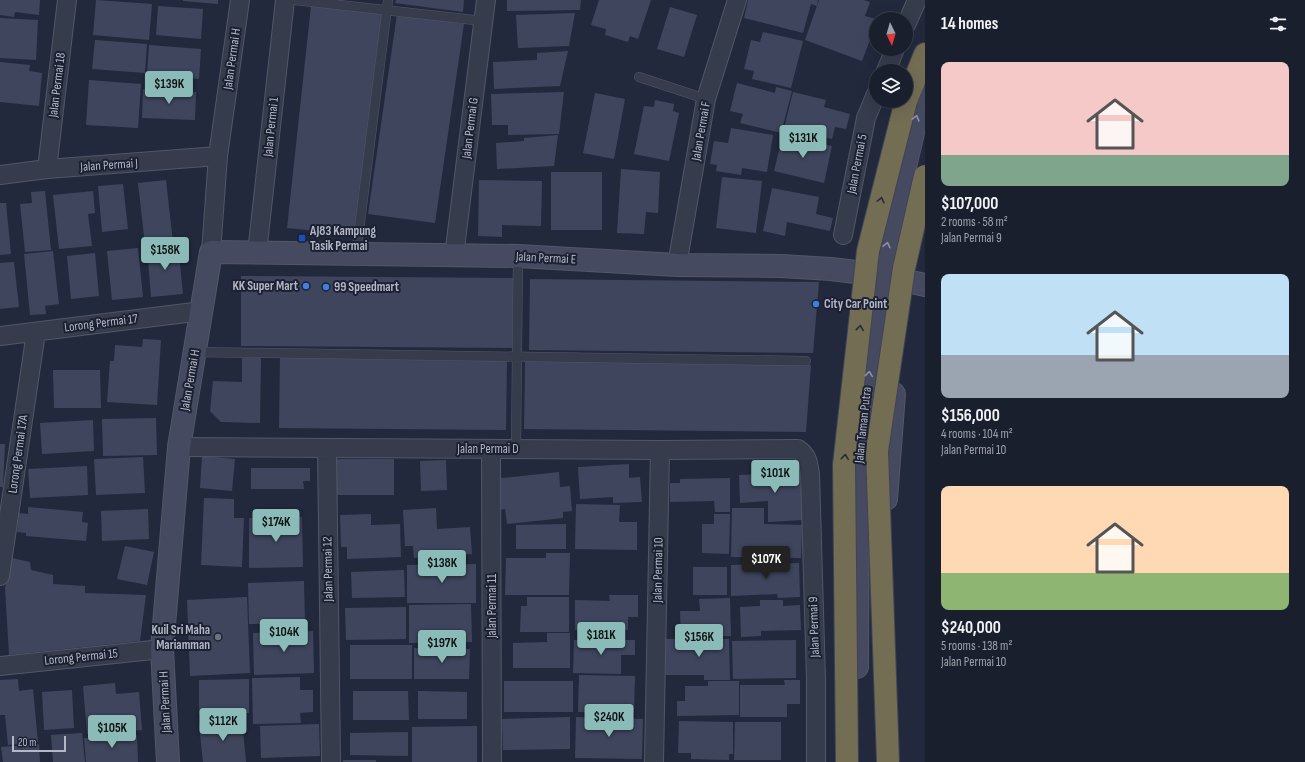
<!DOCTYPE html>
<meta charset="utf-8">
<style>
:root{--surface:#1a1f2e;--page:#272c3a;--text:#f1f3f6;--muted:#9fa2aa;--line:#383d4a;--accent:#8bbbb9}
body{margin:0;font-family:"Sofia Sans Condensed",sans-serif;background:var(--page);color:var(--text);height:100vh;display:flex;flex-direction:column;font-size:15px;white-space:nowrap}
*{box-sizing:border-box;margin:0}
p{font-size:13px;color:var(--muted)}
.icon{flex:none;width:22px;height:22px;fill:none;stroke:currentColor;stroke-width:2;stroke-linecap:round;stroke-linejoin:round}
.map{position:relative;flex:1;overflow:hidden}
.side{display:flex;flex-direction:column;background:var(--surface);width:380px}
.side>*{flex:none}
.needle{width:26px;rotate:175deg}
.buttons{position:absolute;left:869px;top:12px;display:grid;gap:8px}
.buttons a{display:grid;place-items:center;width:44px;height:44px;border-radius:50%;background:var(--surface);box-shadow:0 4px 16px #0002,0 0 0 1px var(--line);font-size:20px}
.scale{position:absolute;left:12px;bottom:10px;width:54px;box-sizing:border-box;padding-left:4px;border:2px solid #b3b7c8;border-top:0;font-size:11px;line-height:14px;white-space:nowrap;color:#b3b7c8;-webkit-text-stroke:3px #1c2132;paint-order:stroke}
.price{position:absolute;translate:-50% -34px;padding:0 9px;border-radius:4px;background:var(--accent);color:#111;font-size:13px;line-height:26px;filter:drop-shadow(0 1px 2px #0008)}
.price::after{content:'';position:absolute;left:50%;top:24px;width:12px;height:9px;margin-left:-6px;background:inherit;clip-path:polygon(0 0,100% 0,50% 100%)}
.price.selected{background:#222;color:#fff}
ul{padding:0;list-style:none}
li{display:grid;align-content:center;gap:8px;height:212px;padding:0 16px}
li span{display:grid;place-items:center;height:124px;border-radius:8px;color:#555}
li>.icon{margin-inline-start:auto}
span .icon{width:72px;height:72px;fill:#fffc;stroke-width:1}
li b{font-size:17px}
h2{display:flex;justify-content:space-between;align-items:center;height:48px;padding:0 16px;font-size:17px}
main{display:flex;flex:1;min-height:0}
.map>svg:first-child{display:block}
.building{fill:#3f455d}
.lines{fill:none;stroke-linecap:round;stroke-linejoin:round}
.lane-casing{stroke:#525768;stroke-width:10}
.street-casing{stroke:#525768;stroke-width:20}
.secondary-casing{stroke:#525768;stroke-width:24}
.highway-casing{stroke:#3f4455;stroke-width:24}
.lane{stroke:#373c4d;stroke-width:9}
.street{stroke:#373c4d;stroke-width:18}
.secondary{stroke:#454a60;stroke-width:22}
.highway{stroke:#736d54;stroke-width:22}
.highway-bridge-casing{stroke:#3f4455;stroke-width:24;stroke-linecap:butt}
.highway-bridge{stroke:#736d54;stroke-width:22}
.oneway{stroke:#8c91a4}
.oneway2{stroke:#292c37}
.transit-dot{fill:#1a4fb4;stroke:#1c2132;stroke-width:1.5}
.shop-dot{fill:#3f7fe0;stroke:#1c2132;stroke-width:1.5}
.worship-dot{fill:#6b7280;stroke:#1c2132;stroke-width:1.5}
.labels{text-anchor:middle;dominant-baseline:central;stroke-width:4;stroke-linejoin:round;paint-order:stroke}
.street-label{font-size:13px;fill:#b3b7c8;stroke:#1c2132}
.poi-label{font-size:13px;font-weight:bold;fill:#b3b7c8;stroke:#1c2132;text-anchor:start}
</style>
<main>
<div class="map">
<svg width="925" height="762" viewBox="0 0 925 762">
<rect width="100%" height="100%" fill="#23293d"/>
<!-- building -->
<path class="building" d="M0,0H40L39,15L15,12L14,17L0,15Z
M96,0L152,4L149,40L93,35Z
M183,0H218V4L183,1Z
M396,0H464L463,12L395,3Z
M507,0H581L580,10L507,11Z
M599,0H651L638,39L630,36L628,42L605,35L606,29L591,25Z
M748,0H818L817,6L811,4L803,33L744,18Z
M819,0H864L870,2L865,16L876,19V24L862,61L805,40Z
M158,6L203,9L201,39L156,35Z
M311,6L382,14L358,235L287,228Z
M670,7L697,15L684,57L657,49Z
M575,13L569,46L518,48L516,15Z
M397,14L464,24L435,223L368,214Z
M0,18L38,20L36,60L0,58Z
M763,32L803,41L791,88L752,79L754,71L744,69L751,40L760,42Z
M95,40L147,44L145,73L92,69Z
M149,45L201,49L199,79L147,75Z
M568,51L560,86L494,89L493,62L537,60V53Z
M0,62L30,65L29,71L42,73L39,106L0,102Z
M89,80L141,84L138,128L86,125Z
M737,83L775,93L776,87L792,91L781,133L740,123L743,114L730,111Z
M143,89L196,92L195,120L142,118Z
M564,92L559,134L508,135V125H492L491,94Z
M793,92L826,100L824,107L850,114L846,129L835,127L832,139L784,128Z
M595,93L625,99L614,159L583,153Z
M655,100L674,104L673,111L679,113L669,161L634,154L644,106L654,107Z
M731,128L773,135L767,172L742,168L741,175L716,171L717,165L710,164L714,141L728,143Z
M783,134L832,146L824,183L774,171Z
M558,135L554,166L497,169L496,143L524,141V138Z
M621,169L660,172L658,213L646,212L644,234L617,233Z
M551,172H602V230H551Z
M722,177L762,181L756,233L716,228Z
M166,180L173,242L145,245L138,183Z
M479,180L542,181L541,226L502,225V237L478,236Z
M123,184L128,229L102,232L98,186Z
M772,188L819,197L816,214L833,218L830,231L787,222L785,236L763,231Z
M45,191L51,250L25,252L20,204L32,203L31,192Z
M93,191L95,213L88,214L92,246L59,249L53,195Z
M0,203H6L11,254L0,255Z
M178,244L183,294L151,297L147,247Z
M138,248L143,297L112,300L107,251Z
M53,251L59,304L45,306L46,314L30,315L24,254Z
M95,253L99,296L71,299L67,256Z
M14,262L19,307L0,309V263Z
M241,276L514,278V348L241,346Z
M530,279L819,282L813,353L529,350Z
M143,339L161,340L157,405L107,402L110,361H114L115,345L142,347Z
M280,357L507,359L506,430L279,428Z
M242,358H261L260,423L221,422L210,411L213,381L242,382Z
M525,361L811,365L806,432L524,429Z
M53,370H100L101,408H54Z
M156,418L157,455L103,456L102,419Z
M93,420L94,451L42,454L40,423Z
M0,444H5L3,487H0Z
M202,456L235,459L232,491L200,488Z
M143,457L145,493L96,495L94,459Z
M329,459H394V495H329Z
M446,460L447,490L421,491L420,461Z
M629,464V478L640,477L642,502L613,503V497L580,499L578,467Z
M87,466L88,495L30,498L28,469Z
M251,468H310V481H303L304,489H251Z
M559,472L560,487L570,486L572,511L563,512V518L507,524L505,509L496,510L493,479Z
M802,472L804,520L768,522V501L740,503L739,475Z
M730,478V512H715L714,501L670,502V483H680V479Z
M204,498L234,499V518H244L242,567L201,565Z
M576,504L620,505L619,522H637V550L575,549Z
M28,507L83,512L82,522L88,523L86,541L26,536V533L17,532L19,513L28,514Z
M436,508L437,529L470,527L472,554L414,558L413,546H405L403,510Z
M732,508H764V524L802,525L801,558L731,557Z
M148,509L149,539L102,541L101,511Z
M371,514V525L400,524L401,557L347,559V547H341L340,515Z
M714,514H730L729,554L702,553V524H714Z
M302,517L303,567L249,568V518Z
M566,524V549H516V525Z
M125,546L154,552L147,585L117,579Z
M546,553H570L569,595H505L506,558H546Z
M12,558L30,562L31,570L53,575V584L85,586V593L146,595L140,641L9,655L5,588Z
M799,563L800,597L778,598L777,594L731,596V565Z
M476,564V603H407V565Z
M693,567H727V595H693Z
M404,570L405,597L352,598L351,572Z
M304,581L305,623L249,624L248,583Z
M609,595H638V617H628V630H575V600L610,601Z
M247,597L250,673L190,676L187,600Z
M527,597H569V632H520L521,606H527Z
M730,598L731,636L681,637L680,611H700L699,599Z
M760,600H783V606L800,605L801,630L761,631V636L741,637L740,607L760,606Z
M471,604L472,642L409,643V605Z
M406,607V639L346,640L345,608Z
M313,631L314,673L254,675L253,633Z
M547,633H570V668H513V643L547,642Z
M665,639H729L730,680H704V675H666Z
M574,640H635V655H621V674L573,673Z
M796,640V678L733,679L732,641Z
M350,645H412V679H350Z
M414,648L470,649L469,679H414Z
M579,675L635,676L634,713L578,712Z
M300,677V690H313V712L300,713L301,723L253,724L252,678Z
M18,679L19,691L33,689L38,742L8,745L5,715H0V680Z
M249,679V713L199,714V680Z
M784,680H800V704H787V717H740V685H785Z
M504,681H573V712H504Z
M708,681H739V715L677,716V701H685V686H708Z
M115,683L116,694L139,692L142,730L87,734L83,686Z
M72,690L74,728L44,730L42,692Z
M353,691H408L409,720H353Z
M418,691L467,692V719H418Z
M570,717V749L503,750L502,719Z
M576,717L643,719L642,759L575,758Z
M242,720L246,762H203L199,725Z
M679,721L733,722V754H729V760L691,759V753H678Z
M735,722H781V760H734Z
M319,724L320,756L261,758L260,726Z
M477,726V762H412V727Z
M408,732V756L350,755V733Z
M82,733L85,762H53L51,735Z
M137,735L138,762H86L84,738Z
M39,744L40,762H3L1,747Z
M343,760H376V762H343Z"/>
<g class="lines">
<defs>
<path id="lane" d="M295,0L483,21
M639,77L706,99
M356,254L388,0
M195,352L806,361
M516,449L518,256"/>
<path id="street" d="M906,25L917,0
M886,71L895,49
M47,169L67,0
M0,175L47,169L218,156
M843,235L866,118L876,94
M211,252L218,156L240,0
M257,253L285,0
M454,256L486,0
M677,265L706,99L737,0
M0,336L202,311
M179,447L660,450L798,449C808,456 808,462 810,474L816,680V762
M327,448L331,762
M491,449L492,762
M0,576L36,332
M0,666L162,649
M654,762L660,450"/>
<path id="secondary" d="M886,499L894,394
M857,667L858,478L880,275L917,115L925,95
M168,762L162,649L179,447L211,252L518,256L677,265L781,266L831,269L880,275L925,285"/>
<path id="highway" d="M906,101L925,54"/>
</defs>
<!-- lane casing -->
<use href="#lane" class="lane-casing"/>
<!-- street casing -->
<use href="#street" class="street-casing"/>
<!-- secondary casing -->
<use href="#secondary" class="secondary-casing"/>
<!-- highway casing -->
<use href="#highway" class="highway-casing"/>
<!-- lane -->
<use href="#lane" class="lane"/>
<!-- street -->
<use href="#street" class="street"/>
<!-- secondary -->
<use href="#secondary" class="secondary"/>
<!-- highway -->
<use href="#highway" class="highway"/>
<defs>
<path id="highway-bridge" d="M847,762L844,465L868,251L906,101
M888,762L877,451L904,268L925,176"/>
</defs>
<!-- highway-bridge casing -->
<use href="#highway-bridge" class="highway-bridge-casing"/>
<!-- highway-bridge -->
<use href="#highway-bridge" class="highway-bridge"/>
</g>
<!-- one-way arrows -->
<defs><path id="oneway-chevron" d="M-2-3.5L2.5 0L-2 3.5" fill="none" stroke-width="1.6" stroke-linecap="round" stroke-linejoin="round"/></defs>
<g class="oneway">
<use href="#oneway-chevron" transform="translate(916 118) rotate(-75)"/>
<use href="#oneway-chevron" transform="translate(887 245) rotate(-77)"/>
<use href="#oneway-chevron" transform="translate(869 374) rotate(-84)"/>
</g>
<g class="oneway2">
<use href="#oneway-chevron" transform="translate(881 200) rotate(-76)"/>
<use href="#oneway-chevron" transform="translate(860 328) rotate(-84)"/>
<use href="#oneway-chevron" transform="translate(845 457) rotate(-84)"/>
</g>
<!-- markers -->
<rect class="transit-dot" x="298" y="234" width="8" height="8" rx="2"/>
<g class="shop-dot">
<circle cx="306" cy="286" r="4"/>
<circle cx="326" cy="287" r="4"/>
<circle cx="816" cy="304" r="4"/>
</g>
<circle class="worship-dot" cx="218" cy="637" r="4"/>
<g class="labels">
<!-- street labels -->
<g class="street-label">
<text transform="translate(232 59) rotate(-82)">Jalan Permai H</text>
<text transform="translate(57 85) rotate(-83)">Jalan Permai 18</text>
<text transform="translate(271 127) rotate(-84)">Jalan Permai 1</text>
<text transform="translate(470 128) rotate(-83)">Jalan Permai G</text>
<text transform="translate(701 131) rotate(-80)">Jalan Permai F</text>
<text transform="translate(857 164) rotate(-79)">Jalan Permai 5</text>
<text transform="translate(109 165) rotate(-4)">Jalan Permai J</text>
<text transform="translate(546 258) rotate(3)">Jalan Permai E</text>
<text transform="translate(101 323) rotate(-7)">Lorong Permai 17</text>
<text transform="translate(190 380) rotate(-80)">Jalan Permai H</text>
<text transform="translate(863 425) rotate(-84)">Jalan Taman Putra</text>
<text x="488" y="449">Jalan Permai D</text>
<text transform="translate(18 454) rotate(-82)">Lorong Permai 17A</text>
<text transform="translate(328 569) rotate(-91)">Jalan Permai 12</text>
<text transform="translate(658 570) rotate(-89)">Jalan Permai 10</text>
<text transform="translate(492 606) rotate(-90)">Jalan Permai 11</text>
<text transform="translate(814 627) rotate(-92)">Jalan Permai 9</text>
<text transform="translate(81 657) rotate(-6)">Lorong Permai 15</text>
<text transform="translate(165 702) rotate(-93)">Jalan Permai H</text>
</g>
<!-- poi labels -->
<g class="poi-label">
<text x="310" y="231">AJ83 Kampung<tspan x="310" dy="15">Tasik Permai</tspan></text>
<text x="298" y="286" text-anchor="end">KK Super Mart</text>
<text x="334" y="287">99 Speedmart</text>
<text x="824" y="304">City Car Point</text>
<text x="210" y="630" text-anchor="end">Kuil Sri Maha<tspan x="210" dy="15">Mariamman</tspan></text>
</g>
</g>
</svg>
<div class="buttons">
<a><svg class="needle" viewBox="-14 -14 28 28"><path d="M0-13l5 13h-10z" fill="#e53935"/><path d="M0 13l5-13h-10z" fill="#9fa2aa"/></svg></a>
<a><svg class="icon" aria-label="layers" viewBox="0 0 24 24"><path d="M12 4l9 5-9 5-9-5zM3 14l9 5 9-5"/></svg></a>
</div>
<div class="scale">20 m</div>
<b class="price" style="left:169px;top:105px">$139K</b>
<b class="price" style="left:803px;top:159px">$131K</b>
<b class="price" style="left:165px;top:271px">$158K</b>
<b class="price" style="left:775px;top:494px">$101K</b>
<b class="price" style="left:276px;top:543px">$174K</b>
<b class="price selected" style="left:766px;top:580px">$107K</b>
<b class="price" style="left:442px;top:584px">$138K</b>
<b class="price" style="left:284px;top:653px">$104K</b>
<b class="price" style="left:601px;top:656px">$181K</b>
<b class="price" style="left:699px;top:658px">$156K</b>
<b class="price" style="left:442px;top:664px">$197K</b>
<b class="price" style="left:609px;top:738px">$240K</b>
<b class="price" style="left:223px;top:742px">$112K</b>
<b class="price" style="left:112px;top:749px">$105K</b>
</div>
<section class="side">
<h2>14 homes<svg class="icon" aria-label="filters" viewBox="0 0 24 24"><path d="M4 7h16M4 17h16"/><circle cx="9" cy="7" r="2"/><circle cx="15" cy="17" r="2"/></svg></h2>
<ul>
<li><span style="background:linear-gradient(#f6c9c9 75%,#7fa58c 0)"><svg class="icon" aria-label="home" viewBox="0 0 24 24"><path d="M3 11l9-7 9 7M6 9v11h12V9"/></svg></span><div><b>$107,000</b><p>2 rooms · 58 m²</p><p>Jalan Permai 9</p></div></li>
<li><span style="background:linear-gradient(#bfe0f5 65%,#9aa5b1 0)"><svg class="icon" aria-label="home" viewBox="0 0 24 24"><path d="M3 11l9-7 9 7M6 9v11h12V9"/></svg></span><div><b>$156,000</b><p>4 rooms · 104 m²</p><p>Jalan Permai 10</p></div></li>
<li><span style="background:linear-gradient(#ffd9b3 70%,#8fb573 0)"><svg class="icon" aria-label="home" viewBox="0 0 24 24"><path d="M3 11l9-7 9 7M6 9v11h12V9"/></svg></span><div><b>$240,000</b><p>5 rooms · 138 m²</p><p>Jalan Permai 10</p></div></li>
</ul>
</section>
</main>
